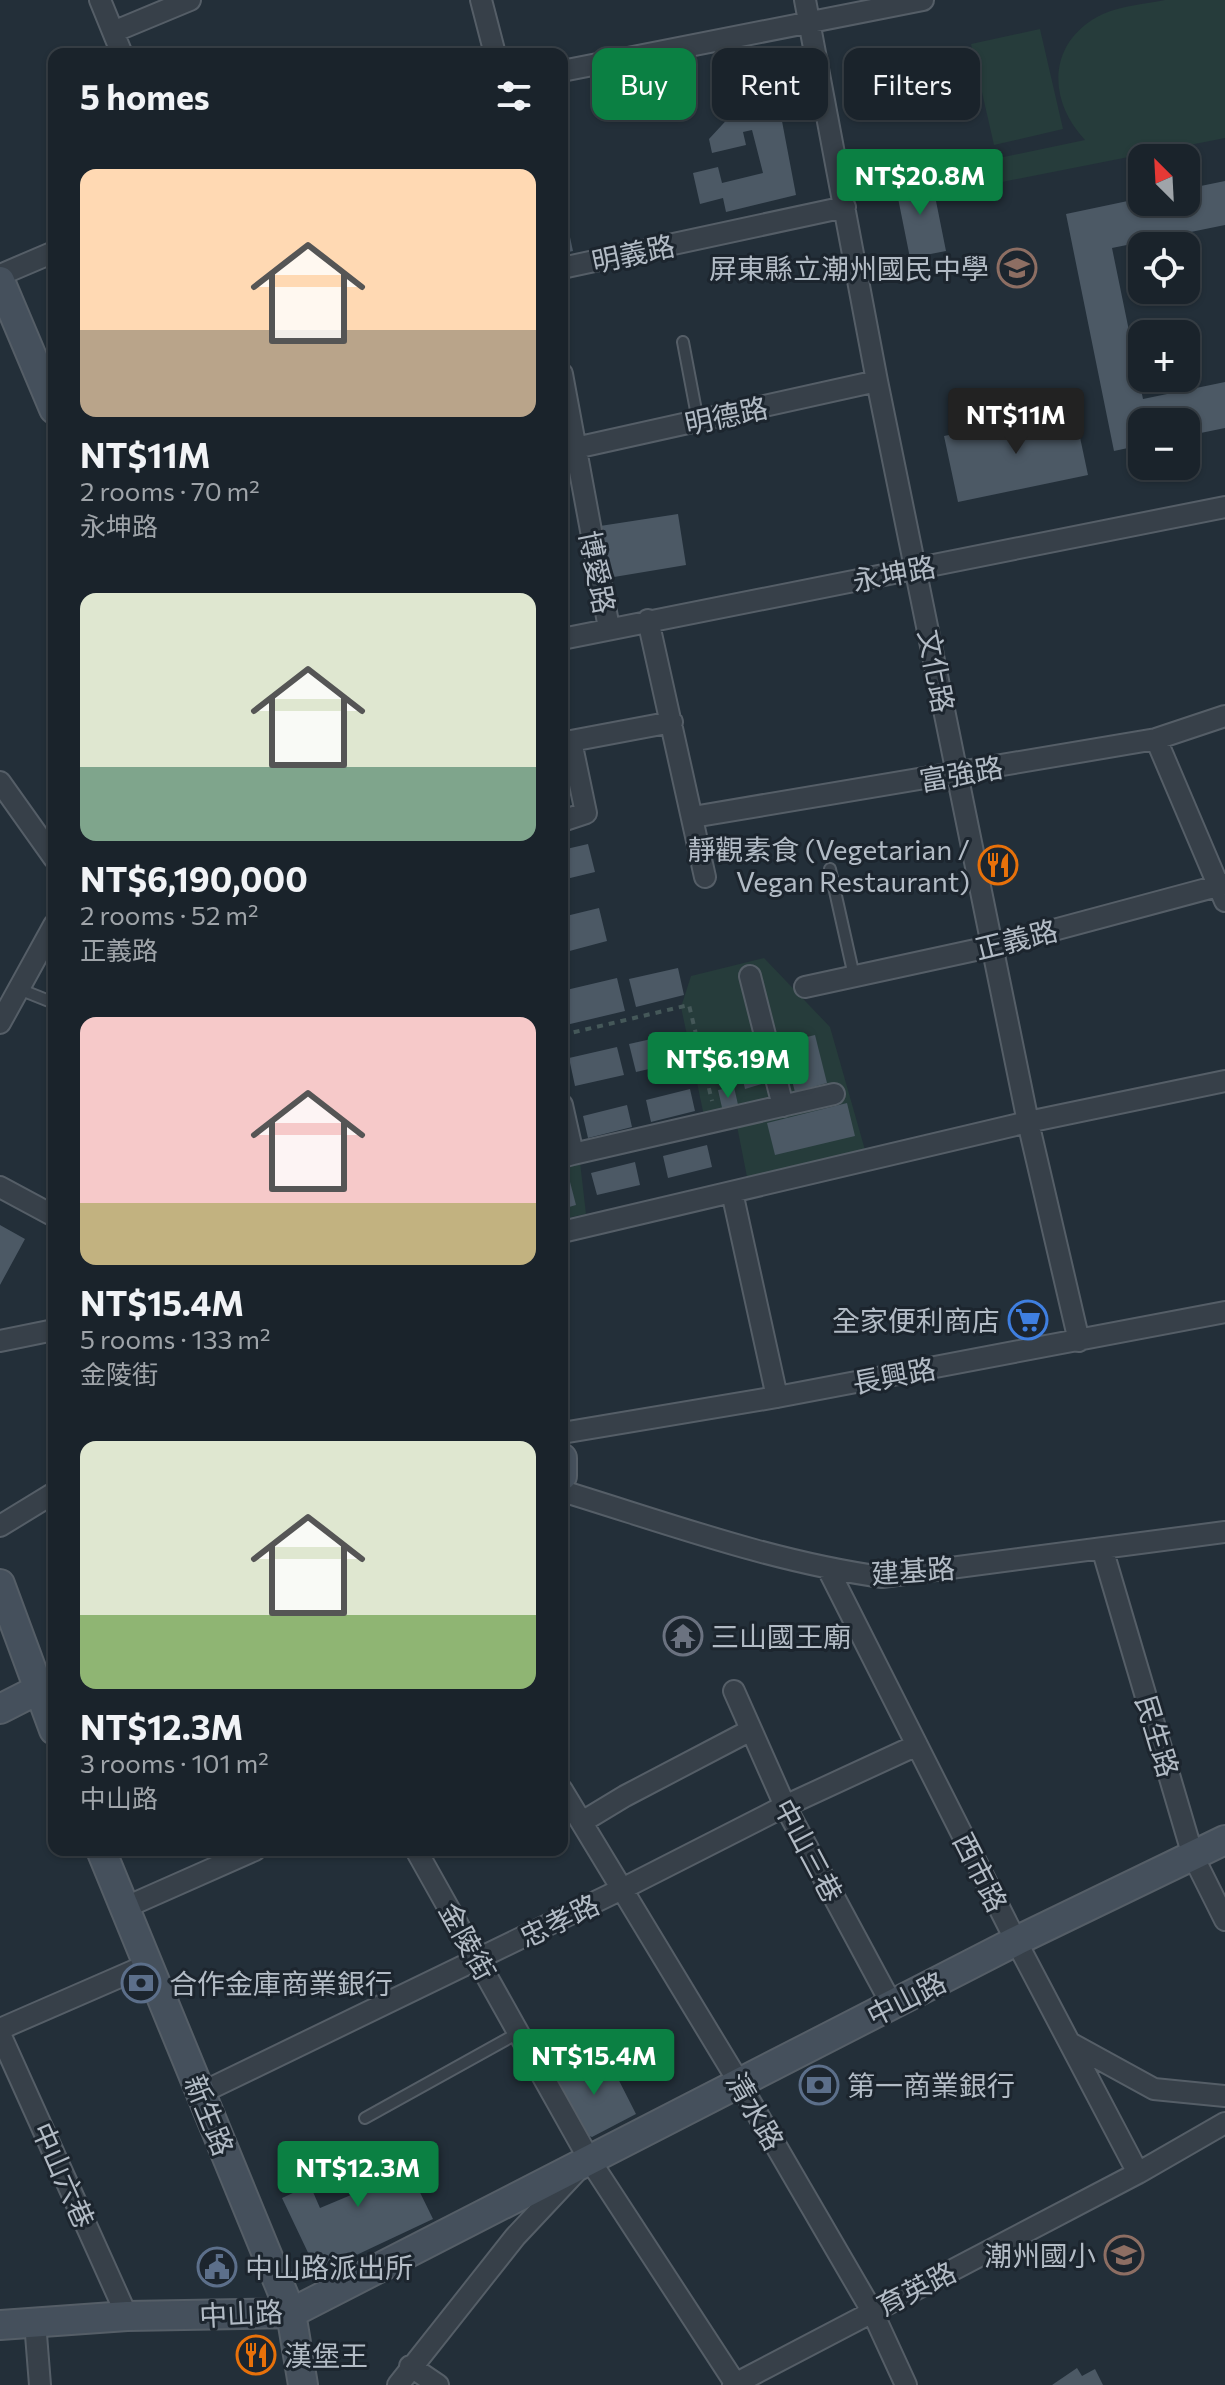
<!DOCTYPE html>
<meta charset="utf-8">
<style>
:root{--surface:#1a232b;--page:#272f37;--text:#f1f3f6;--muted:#9fa4a9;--line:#384047;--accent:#0b8043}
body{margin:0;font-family:Commissioner,"Noto Sans TC",sans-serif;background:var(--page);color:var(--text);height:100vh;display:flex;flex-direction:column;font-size:30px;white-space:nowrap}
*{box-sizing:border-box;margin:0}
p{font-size:26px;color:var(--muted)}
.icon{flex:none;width:44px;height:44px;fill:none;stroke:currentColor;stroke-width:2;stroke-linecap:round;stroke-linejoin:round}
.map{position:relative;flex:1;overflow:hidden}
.panel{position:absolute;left:48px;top:48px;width:520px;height:1808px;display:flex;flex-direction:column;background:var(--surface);border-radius:16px;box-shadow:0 2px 6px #0004,0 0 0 2px var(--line)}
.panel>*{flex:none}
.top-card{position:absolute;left:592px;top:48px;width:512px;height:72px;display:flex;gap:16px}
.needle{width:52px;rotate:336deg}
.controls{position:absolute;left:1128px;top:144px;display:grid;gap:16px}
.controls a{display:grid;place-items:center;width:72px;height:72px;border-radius:16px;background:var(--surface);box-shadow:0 2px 6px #0004,0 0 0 2px var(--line);font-size:40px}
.price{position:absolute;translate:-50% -68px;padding:0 18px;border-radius:8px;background:var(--accent);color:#fff;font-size:26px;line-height:52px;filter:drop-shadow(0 2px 4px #0008)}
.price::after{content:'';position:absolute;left:50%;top:48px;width:24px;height:18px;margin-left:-12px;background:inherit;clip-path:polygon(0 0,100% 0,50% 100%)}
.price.on{background:#222;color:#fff}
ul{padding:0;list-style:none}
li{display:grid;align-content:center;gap:16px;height:424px;padding:0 32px}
li span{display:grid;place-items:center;height:248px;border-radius:16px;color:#555}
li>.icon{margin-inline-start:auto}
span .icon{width:144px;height:144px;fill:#fffc;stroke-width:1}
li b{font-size:34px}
h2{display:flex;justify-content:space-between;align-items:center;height:96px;padding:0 32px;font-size:34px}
.tag{padding:0 28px;border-radius:16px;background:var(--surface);box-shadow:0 2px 6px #0004,0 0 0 2px var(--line);font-size:28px;line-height:72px}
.tag.on{background:var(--accent);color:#fff}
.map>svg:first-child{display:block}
.green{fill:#263c3b}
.building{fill:#4c5965}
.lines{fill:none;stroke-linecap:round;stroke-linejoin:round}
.lane-casing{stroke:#555e67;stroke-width:14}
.street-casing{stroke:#555e67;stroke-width:24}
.secondary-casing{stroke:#555e67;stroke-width:32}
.path{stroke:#455859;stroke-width:4;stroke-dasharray:6 6;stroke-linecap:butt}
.lane{stroke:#374049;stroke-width:10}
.street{stroke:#374049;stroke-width:20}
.secondary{stroke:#45505c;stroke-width:28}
.labels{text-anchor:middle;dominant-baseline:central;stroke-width:6;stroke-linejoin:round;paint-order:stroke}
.street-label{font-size:28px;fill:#b2bbc5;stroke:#1c252e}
.poi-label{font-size:28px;fill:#b2bbc5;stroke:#1c252e;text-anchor:start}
</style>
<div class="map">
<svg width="1225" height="2385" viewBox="0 0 1225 2385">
<rect width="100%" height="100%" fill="#232f39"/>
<!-- green -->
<path class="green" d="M1165,0H1225V138L997,183L994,159L1085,140C1046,99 1048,40 1103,14C1121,6 1145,4 1165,0Z
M1040,29L1063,129L994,145L971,44Z
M764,958L830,1027L865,1150L747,1177L737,1126L580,1162L586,1214L562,1219V1151L704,1116L681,1007L691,976Z"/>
<!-- building -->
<path class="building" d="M774,79L796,195L726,212L723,198L700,204L693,173L718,167L722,183L763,173L752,130L743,132L746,145L712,153L709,139L760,84Z
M931,176L946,251L910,258L895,183Z
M1225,181V225L1112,248L1143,399L1225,382V428L1186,436V422H1142V445L1114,451L1066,214L1142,198V202H1186V189Z
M562,200L573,251L564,253L562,252Z
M1074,409L1088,475L958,502L944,436Z
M678,514L686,565L608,578L600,526Z
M588,844L595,872L562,880V850Z
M599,908L607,941L562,953V917Z
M678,968L684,995L636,1007L629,979Z
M617,978L625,1011L566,1025L562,1009V991Z
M678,1033L684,1061L636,1072L629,1044Z
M815,1035L827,1083L795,1092L782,1043Z
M617,1047L624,1075L575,1086L569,1058Z
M761,1066L765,1083L745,1089L741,1072Z
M734,1087L739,1109L723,1112L718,1090Z
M690,1089L695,1111L651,1122L646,1100Z
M847,1103L855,1136L775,1155L767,1123Z
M627,1105L632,1127L588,1138L583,1116Z
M707,1145L712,1167L668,1178L663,1156Z
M635,1162L640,1185L597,1195L591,1173Z
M569,1178L576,1205L562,1209V1179Z
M0,1225L25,1239L0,1285Z
M605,2053L636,2114L592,2137L577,2132L551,2080Z
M353,2142L361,2159L385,2150L398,2179L411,2174L433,2219L333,2266L312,2261L282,2198L310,2185L320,2208L351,2195L334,2156Z
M1077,2368L1082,2376L1095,2369L1103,2385H1052Z"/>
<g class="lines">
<defs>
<path id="lane" d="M683,342L698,421
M830,869L854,976
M19,989L54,1003
M365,2118L518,2033"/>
<path id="street" d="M100,0L122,54
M481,0L495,54
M805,0L877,381L1028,1122L1079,1341
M113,32L190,0
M562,71L923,0
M562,268L845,207
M0,275L54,252
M562,374L609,628
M562,451L877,381
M648,620L705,877
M562,639L1225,507
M1156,739L1225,901
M0,782L54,858
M693,817L1156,739L1225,716
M562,821L586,813L571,741L672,722
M750,976L783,1106
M805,987L994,946L1225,884
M0,1023L54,925
M562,1105L573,1154L562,1157
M573,1154L834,1094
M0,1187L54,1216
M732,1192L777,1397
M562,1232L1028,1122L1225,1081
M0,1341L54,1330
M562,1433L777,1397L1225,1312
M562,1491C667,1523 773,1562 882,1577L1225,1532
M0,1526L54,1493
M1102,1548L1193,1856L1225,1920
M828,1569L1016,1941L1138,2173
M734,1691L785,1806L892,2005
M562,1790L740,2084L872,2311L906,2385
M582,1822L625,1796L751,1730
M416,1850L589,2159L735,2383
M124,1908L255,1850
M0,2029L147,1965
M0,2034L127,2316
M1072,2044L1154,2089L1225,2096
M201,2093L624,1888L785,1806L917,1745
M35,2322L40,2385
M410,2366L438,2385
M398,2385L515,2237L575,2173
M733,2385L1138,2173L1225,2123"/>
<path id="secondary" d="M0,281L54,409
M562,1458V1476
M0,1584L54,1730
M0,1709L53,1682
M101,1850L291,2313L303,2385
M0,2325L127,2316L291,2313L1016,1941L1225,1840"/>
</defs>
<!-- lane casing -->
<use href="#lane" class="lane-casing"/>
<!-- street casing -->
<use href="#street" class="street-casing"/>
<!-- secondary casing -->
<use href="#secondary" class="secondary-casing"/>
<!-- path -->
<path class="path" d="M562,1035L689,1005L712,1101"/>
<!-- lane -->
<use href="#lane" class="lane"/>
<!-- street -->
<use href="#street" class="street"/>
<!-- secondary -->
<use href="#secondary" class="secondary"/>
</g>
<!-- icons -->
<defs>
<symbol id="school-ring" viewBox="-11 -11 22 22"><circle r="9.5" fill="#1c252e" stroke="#8d6e63" stroke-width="1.5"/><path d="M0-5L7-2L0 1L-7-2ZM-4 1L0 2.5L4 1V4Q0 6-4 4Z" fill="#8d6e63"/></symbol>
<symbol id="restaurant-ring" viewBox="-11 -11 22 22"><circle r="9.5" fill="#1c252e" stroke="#e8710a" stroke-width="1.5"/><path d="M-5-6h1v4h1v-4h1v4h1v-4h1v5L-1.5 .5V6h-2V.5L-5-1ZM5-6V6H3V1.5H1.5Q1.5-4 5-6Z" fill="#e8710a"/></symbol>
<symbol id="supermarket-ring" viewBox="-11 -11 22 22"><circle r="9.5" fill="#1c252e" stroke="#3f7fe0" stroke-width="1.5"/><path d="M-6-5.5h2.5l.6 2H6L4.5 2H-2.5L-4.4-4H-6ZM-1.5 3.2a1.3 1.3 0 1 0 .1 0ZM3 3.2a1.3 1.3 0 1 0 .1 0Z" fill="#3f7fe0"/></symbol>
<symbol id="temple-ring" viewBox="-11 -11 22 22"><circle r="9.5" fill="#1c252e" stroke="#6b7280" stroke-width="1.5"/><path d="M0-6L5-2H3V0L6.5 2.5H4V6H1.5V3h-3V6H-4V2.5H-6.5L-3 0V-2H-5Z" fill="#6b7280"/></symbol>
<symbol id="bank-ring" viewBox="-11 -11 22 22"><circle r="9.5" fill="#1c252e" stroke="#5c6f8a" stroke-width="1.5"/><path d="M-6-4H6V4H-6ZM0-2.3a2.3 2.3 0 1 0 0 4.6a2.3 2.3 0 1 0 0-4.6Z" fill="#5c6f8a"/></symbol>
<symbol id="civic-ring" viewBox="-11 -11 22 22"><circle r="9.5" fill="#1c252e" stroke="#5c6f8a" stroke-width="1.5"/><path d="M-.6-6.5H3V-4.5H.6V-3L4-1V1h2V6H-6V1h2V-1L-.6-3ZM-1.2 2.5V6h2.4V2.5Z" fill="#5c6f8a"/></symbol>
</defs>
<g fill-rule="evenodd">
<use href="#school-ring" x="995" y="246" width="44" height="44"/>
<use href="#restaurant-ring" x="976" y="843" width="44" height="44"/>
<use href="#supermarket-ring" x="1006" y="1298" width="44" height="44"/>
<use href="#temple-ring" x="661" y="1614" width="44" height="44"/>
<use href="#bank-ring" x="119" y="1961" width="44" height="44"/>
<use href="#bank-ring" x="797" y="2063" width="44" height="44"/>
<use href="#school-ring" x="1102" y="2233" width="44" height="44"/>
<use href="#civic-ring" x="195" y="2245" width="44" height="44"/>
<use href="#restaurant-ring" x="234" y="2333" width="44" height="44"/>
</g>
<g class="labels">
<!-- street labels -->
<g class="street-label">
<text transform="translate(633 253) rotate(-12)">明義路</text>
<text transform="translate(726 415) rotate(-12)">明德路</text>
<text transform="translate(598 572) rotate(79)">博愛路</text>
<text transform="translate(894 573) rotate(-11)">永坤路</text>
<text transform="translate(937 671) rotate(79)">文化路</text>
<text transform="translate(961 773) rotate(-10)">富強路</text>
<text transform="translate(1016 939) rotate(-14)">正義路</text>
<text transform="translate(894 1375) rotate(-11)">長興路</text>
<text transform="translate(913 1570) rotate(-4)">建基路</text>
<text transform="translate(1158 1736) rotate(73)">民生路</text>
<text transform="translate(809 1850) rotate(62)">中山三巷</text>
<text transform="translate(981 1872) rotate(63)">西市路</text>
<text transform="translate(559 1920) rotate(-26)">忠孝路</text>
<text transform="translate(468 1941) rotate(61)">金陵街</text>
<text transform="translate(906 1998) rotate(-27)">中山路</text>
<text transform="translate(756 2111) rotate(60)">清水路</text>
<text transform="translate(210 2115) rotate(68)">新生路</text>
<text transform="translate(64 2175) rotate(66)">中山六巷</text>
<text transform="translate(916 2288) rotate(-27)">育英路</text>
<text transform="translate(241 2313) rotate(-3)">中山路</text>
</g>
<!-- poi labels -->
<g class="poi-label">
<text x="989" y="268" text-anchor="end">屏東縣立潮州國民中學</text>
<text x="970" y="849" text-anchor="end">靜觀素食 (Vegetarian /<tspan x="970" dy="32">Vegan Restaurant)</tspan></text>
<text x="1000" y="1320" text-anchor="end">全家便利商店</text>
<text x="711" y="1636">三山國王廟</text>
<text x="169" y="1983">合作金庫商業銀行</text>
<text x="847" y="2085">第一商業銀行</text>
<text x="1096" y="2255" text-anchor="end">潮州國小</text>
<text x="245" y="2267">中山路派出所</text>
<text x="284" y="2355">漢堡王</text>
</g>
</g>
</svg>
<div class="controls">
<a><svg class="needle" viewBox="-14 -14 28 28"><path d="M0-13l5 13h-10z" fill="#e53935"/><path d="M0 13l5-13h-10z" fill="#9fa4a9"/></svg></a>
<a><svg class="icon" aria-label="locate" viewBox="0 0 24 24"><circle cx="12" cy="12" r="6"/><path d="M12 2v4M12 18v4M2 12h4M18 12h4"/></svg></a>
<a>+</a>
<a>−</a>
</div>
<b class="price" style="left:920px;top:217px">NT$20.8M</b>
<b class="price on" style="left:1016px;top:456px">NT$11M</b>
<b class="price" style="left:728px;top:1100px">NT$6.19M</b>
<b class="price" style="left:594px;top:2097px">NT$15.4M</b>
<b class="price" style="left:358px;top:2209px">NT$12.3M</b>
<div class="top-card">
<a class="tag on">Buy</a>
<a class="tag">Rent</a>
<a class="tag">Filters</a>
</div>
<section class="panel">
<h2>5 homes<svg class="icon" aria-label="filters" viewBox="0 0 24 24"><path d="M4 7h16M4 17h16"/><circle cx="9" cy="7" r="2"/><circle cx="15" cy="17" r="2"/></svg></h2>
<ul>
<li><span style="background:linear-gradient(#ffd9b3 65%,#b9a48a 0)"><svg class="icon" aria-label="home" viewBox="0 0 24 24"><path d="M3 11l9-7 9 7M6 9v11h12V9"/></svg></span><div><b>NT$11M</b><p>2 rooms · 70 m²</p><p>永坤路</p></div></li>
<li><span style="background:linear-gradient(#dfe7d0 70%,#7fa58c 0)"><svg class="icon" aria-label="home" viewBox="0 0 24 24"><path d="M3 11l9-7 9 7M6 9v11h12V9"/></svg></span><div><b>NT$6,190,000</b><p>2 rooms · 52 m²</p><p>正義路</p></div></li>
<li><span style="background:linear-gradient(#f6c9c9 75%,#c2b280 0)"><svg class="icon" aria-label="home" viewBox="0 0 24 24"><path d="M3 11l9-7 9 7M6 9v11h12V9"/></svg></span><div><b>NT$15.4M</b><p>5 rooms · 133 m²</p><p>金陵街</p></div></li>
<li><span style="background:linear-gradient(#dfe7d0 70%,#8fb573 0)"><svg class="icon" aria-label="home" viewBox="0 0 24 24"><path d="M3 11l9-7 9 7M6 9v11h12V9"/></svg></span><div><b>NT$12.3M</b><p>3 rooms · 101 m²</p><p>中山路</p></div></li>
</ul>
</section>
</div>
